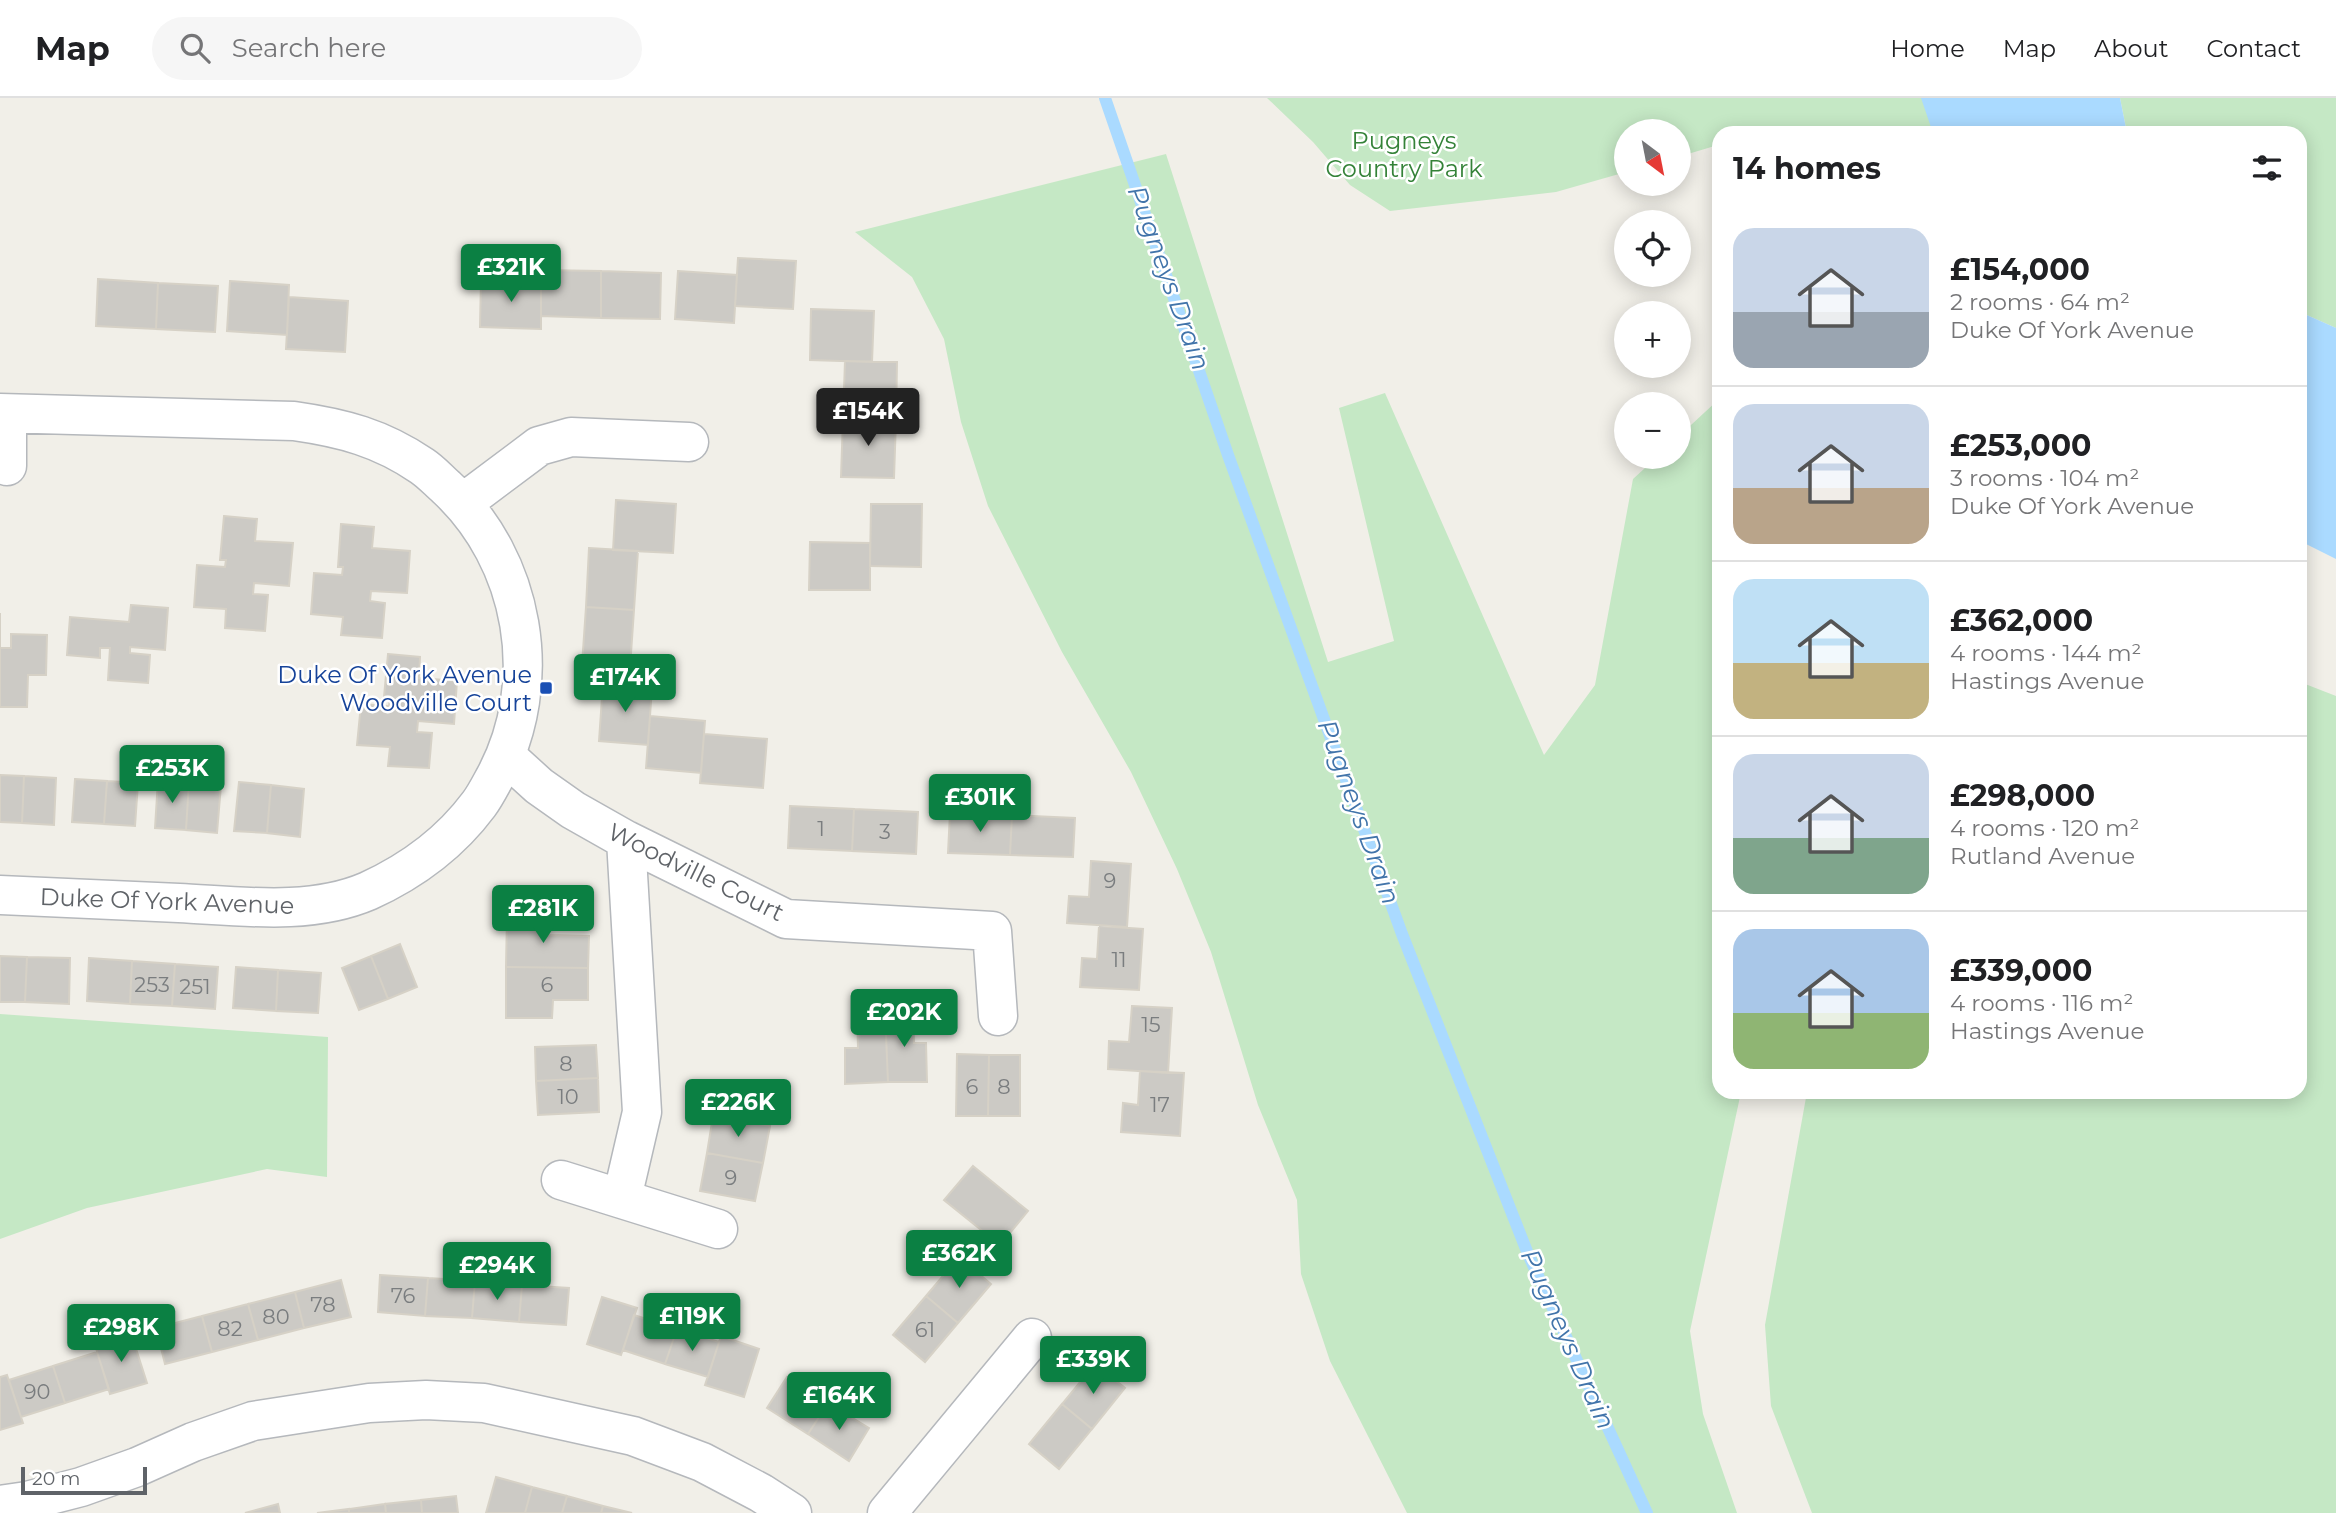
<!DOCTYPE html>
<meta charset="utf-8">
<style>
:root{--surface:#fff;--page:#f6f6f6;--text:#202124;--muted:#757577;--line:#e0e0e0;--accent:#0b8043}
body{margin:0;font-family:Montserrat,sans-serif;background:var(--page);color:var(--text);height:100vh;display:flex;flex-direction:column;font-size:26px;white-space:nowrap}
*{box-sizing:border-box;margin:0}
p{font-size:23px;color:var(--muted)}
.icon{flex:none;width:38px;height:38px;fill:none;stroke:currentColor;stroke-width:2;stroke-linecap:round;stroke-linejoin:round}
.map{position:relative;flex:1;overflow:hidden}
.panel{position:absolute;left:1712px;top:28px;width:595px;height:973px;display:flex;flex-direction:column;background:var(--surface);border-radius:21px;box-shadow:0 4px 18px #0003}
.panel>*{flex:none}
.needle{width:46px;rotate:148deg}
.controls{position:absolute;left:1614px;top:21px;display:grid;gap:14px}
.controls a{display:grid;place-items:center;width:77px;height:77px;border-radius:50%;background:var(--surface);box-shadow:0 4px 18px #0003;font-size:35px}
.scale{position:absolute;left:21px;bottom:18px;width:126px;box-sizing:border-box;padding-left:7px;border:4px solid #5f6368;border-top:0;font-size:19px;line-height:24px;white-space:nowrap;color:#5f6368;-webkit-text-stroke:5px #fff;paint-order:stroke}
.price{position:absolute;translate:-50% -60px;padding:0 16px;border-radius:7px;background:var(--accent);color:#fff;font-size:23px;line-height:46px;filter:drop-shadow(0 2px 4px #0008)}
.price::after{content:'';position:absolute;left:50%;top:42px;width:21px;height:16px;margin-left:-10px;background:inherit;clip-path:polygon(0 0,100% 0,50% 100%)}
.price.selected{background:#222;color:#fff}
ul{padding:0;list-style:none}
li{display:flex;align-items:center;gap:21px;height:175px;padding:0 21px}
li+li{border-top:2px solid var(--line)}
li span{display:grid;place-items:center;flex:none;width:196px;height:140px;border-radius:21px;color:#555}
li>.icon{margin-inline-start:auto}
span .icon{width:84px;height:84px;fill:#fffc;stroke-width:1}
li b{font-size:30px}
h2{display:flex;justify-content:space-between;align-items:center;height:84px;padding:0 21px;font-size:30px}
header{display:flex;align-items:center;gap:42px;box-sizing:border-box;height:98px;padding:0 35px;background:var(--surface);border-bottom:2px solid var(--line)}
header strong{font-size:33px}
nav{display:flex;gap:38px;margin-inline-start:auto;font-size:24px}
.search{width:490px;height:63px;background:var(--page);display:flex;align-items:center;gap:18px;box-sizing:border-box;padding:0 24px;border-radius:38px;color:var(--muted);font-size:26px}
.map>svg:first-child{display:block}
.green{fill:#c5e8c5}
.water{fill:#aadaff}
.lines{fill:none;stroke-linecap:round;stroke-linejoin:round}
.stream{stroke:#aadaff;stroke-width:12}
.building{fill:#cccac5;stroke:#d6d1c6;stroke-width:2}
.minor-casing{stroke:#b5b8bc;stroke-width:41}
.minor{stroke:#fff;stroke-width:38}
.transit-dot{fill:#1a4fb4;stroke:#fff;stroke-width:2.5}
.labels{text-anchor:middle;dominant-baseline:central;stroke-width:5;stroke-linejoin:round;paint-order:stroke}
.number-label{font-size:21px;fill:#7a7d7f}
.park-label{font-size:24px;fill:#348238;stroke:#fff}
.transit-label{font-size:24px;fill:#164399;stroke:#fff;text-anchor:end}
.street-label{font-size:24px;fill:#5f6368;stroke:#fff}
.water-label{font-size:26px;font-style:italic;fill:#4174aa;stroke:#fff}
</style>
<header>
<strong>Map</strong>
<div class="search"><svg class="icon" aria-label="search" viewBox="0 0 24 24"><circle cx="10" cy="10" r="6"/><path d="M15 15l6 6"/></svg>Search here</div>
<nav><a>Home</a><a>Map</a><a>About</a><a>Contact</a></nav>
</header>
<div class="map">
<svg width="2336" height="1415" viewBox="0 0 2336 1415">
<rect width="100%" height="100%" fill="#f1efe8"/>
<!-- green -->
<path class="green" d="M1267,0H2030L2033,30H1779L1761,35H1718V47L1678,59V33H1626V74L1556,94L1390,113L1350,87L1313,44Z
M2120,0H2336V230L2300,214V35H2127Z
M1166,56L1328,564L1394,543L1339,310L1385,295L1544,657L1595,587L1633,381L1657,359H1678V339L1718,302V994H1741L1690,1233L1703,1316L1737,1415H1407L1330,1263L1301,1176L1297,1102L1258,1007L1211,854L1177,771L1131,674L1062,554L988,408L961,324L944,241L912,179L855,134Z
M2300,584L2336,598V1415H1812L1771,1308L1765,1227L1807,994H2300Z
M0,916L328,939L327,1079L267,1071L87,1110L0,1141Z"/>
<!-- water -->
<path class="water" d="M1921,0H2120L2127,35H1933Z
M2300,214L2336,230V461L2300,443Z"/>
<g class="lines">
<!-- stream -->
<path class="stream" d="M1105,0L1228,357L1402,836L1528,1156L1647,1415"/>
</g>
<!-- building -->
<path class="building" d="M738,160L796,163L793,211L735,208Z
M541,172L601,173V220L541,218Z
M601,173L661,175L660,221L601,220Z
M678,173L737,177L734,225L675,221Z
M98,181L158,185L156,231L96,228Z
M481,181L541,182V231L480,229Z
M230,183L289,187L287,237L227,233Z
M158,185L218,188L215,234L156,231Z
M289,199L348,203L345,254L286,251Z
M811,211L874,213L872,264L810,262Z
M845,263L897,264L896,322L843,321Z
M843,321L896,322L894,380L841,379Z
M616,402L676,406L673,455L613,452Z
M871,406H922L921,469L870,468Z
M224,418L257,421L255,443L293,445L289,488L254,485L253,496L268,497L265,533L225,530L226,511L194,509L197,467L225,469L226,462H220Z
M341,426L374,429L372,450L410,453L407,495L371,493L370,503L385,505L382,540L341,537L343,519L311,516L314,475L342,477L343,469H338Z
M810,444L870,445V492H809Z
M589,450L638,453L634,512L586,509Z
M131,507L168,510L165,552L130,549V555L150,557L148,585L108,582L110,550H100V560L67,557L70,519L129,524Z
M586,509L634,512L630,570L582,567Z
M0,515V550H11V536L47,537L46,577H28L27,609H0Z
M388,556L420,559L419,580L457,583L454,626L418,623L417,634L432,635L429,670L388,668L390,649L357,647L361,606L389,608L390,600L384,599Z
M603,585L652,589L648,647L599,643Z
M650,618L705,623L701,675L646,670Z
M704,636L767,641L763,690L700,685Z
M0,677L24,678L22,725L0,724Z
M24,678L56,680L54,727L22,725Z
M75,681L107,683L104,726L72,724Z
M158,682L189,684L186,732L155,730Z
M107,683L138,685L135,728L104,726Z
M189,684L221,687L217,735L186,732Z
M239,684L271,687L267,735L234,733Z
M271,687L304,691L300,739L267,735Z
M790,708L854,711L852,753L788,750Z
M854,711L918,714L916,756L852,753Z
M950,715L1012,717L1010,757L948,755Z
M1012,717L1075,720L1073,759L1010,757Z
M1091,763L1131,766L1127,829L1067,825L1069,798L1089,799Z
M507,817L548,818V837L589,838L588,870L506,869Z
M1099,828L1143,831L1139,892L1080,889L1082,860L1097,861Z
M400,846L417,889L388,901L371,858Z
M0,858L27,859L25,904H0Z
M371,858L388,901L359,912L342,870Z
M27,859L70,860L69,906L25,904Z
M89,860L132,863L130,906L87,903Z
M132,863L175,866L172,908L130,906Z
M175,866L218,869L215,911L172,908Z
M236,869L278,872L276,913L233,910Z
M506,869L588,870V902H553L552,920H506Z
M278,872L321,875L318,915L276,913Z
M1132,908L1172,910L1168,975L1108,971L1109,943L1129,944Z
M885,913L888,984L845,986V950H858L857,914Z
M885,913H913L914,945H926L927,984H888Z
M596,947L598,980L536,983L535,949Z
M957,956L989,957L988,1018H956Z
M989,957H1020V1018H988Z
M1140,973L1184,975L1180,1038L1121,1034L1123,1005L1138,1007Z
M598,980L599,1014L538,1017L536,983Z
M713,1018L770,1028L763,1065L707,1055Z
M707,1055L763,1065L755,1103L700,1093Z
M973,1068L1028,1113L1000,1147L944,1102Z
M959,1159L991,1186L958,1225L926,1198Z
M380,1177L428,1180L425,1218L378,1214Z
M428,1180L475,1183L472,1220L425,1218Z
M341,1182L351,1219L304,1230L295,1194Z
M475,1183L522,1187L519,1224L472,1220Z
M522,1187L569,1190L566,1227L519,1224Z
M295,1194L304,1230L258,1242L248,1206Z
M926,1198L958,1225L925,1264L893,1237Z
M602,1199L637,1210L621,1257L587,1246Z
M248,1206L258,1242L212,1254L202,1218Z
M634,1217L677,1231L665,1266L623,1252Z
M202,1218L212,1254L165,1266L156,1230Z
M677,1231L719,1244L708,1279L665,1266Z
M131,1235L147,1285L110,1296L95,1247Z
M721,1238L759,1251L744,1299L705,1287Z
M97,1254L109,1291L65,1305L53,1268Z
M1095,1266L1125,1290L1092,1331L1062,1306Z
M53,1268L65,1305L21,1319L9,1282Z
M7,1277L23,1325L0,1332V1279Z
M787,1279L828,1305L808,1336L767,1310Z
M828,1305L869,1330L849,1363L808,1336Z
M1062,1306L1092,1331L1059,1371L1029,1346Z
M496,1379L532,1389L525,1415H486Z
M532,1389L567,1398L562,1415H525Z
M456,1398L458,1415H422L421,1402Z
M567,1398L603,1408L601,1415H562Z
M421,1402L422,1415H386L385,1406Z
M278,1406L280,1415H245Z
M385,1406L386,1415H349V1411Z
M603,1408L632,1415H601Z
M349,1411V1415H317Z"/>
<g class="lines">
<defs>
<path id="minor" d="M0,315L294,323C343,330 381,340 422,368C431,374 438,382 446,389C525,462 546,584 495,679C490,688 485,698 479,706C450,745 412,773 368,793C310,818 240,808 179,805C120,802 60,800 0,797
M7,368V316
M463,405L539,348L571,339L689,344
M506,658L539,688L573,712L626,742L786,821L992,833L998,918
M561,1082L718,1131
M622,1100L642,1014L626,742
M0,1407L27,1403L81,1389L137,1369L193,1344L253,1323L369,1305L426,1302L484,1305L633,1338L702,1364L761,1395L792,1415
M887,1415L1032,1240"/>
</defs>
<!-- minor casing -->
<use href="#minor" class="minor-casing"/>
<!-- minor -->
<use href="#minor" class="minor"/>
</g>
<!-- markers -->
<rect class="transit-dot" x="539" y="583" width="14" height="14" rx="3.5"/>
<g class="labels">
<!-- number labels -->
<g class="number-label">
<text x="821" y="730">1</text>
<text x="885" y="733">3</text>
<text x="1110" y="782">9</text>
<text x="1119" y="861">11</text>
<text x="152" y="886">253</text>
<text x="547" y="886">6</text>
<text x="195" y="888">251</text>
<text x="1151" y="926">15</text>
<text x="566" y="965">8</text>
<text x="972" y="988">6</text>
<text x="1004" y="988">8</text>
<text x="568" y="998">10</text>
<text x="1160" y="1006">17</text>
<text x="731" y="1079">9</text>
<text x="403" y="1197">76</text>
<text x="323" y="1206">78</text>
<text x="276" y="1218">80</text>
<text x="230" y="1230">82</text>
<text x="925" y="1231">61</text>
<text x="37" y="1293">90</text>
</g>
<!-- park labels -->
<g class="park-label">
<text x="1404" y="42">Pugneys<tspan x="1404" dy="28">Country Park</tspan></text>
</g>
<!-- transit labels -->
<g class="transit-label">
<text x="532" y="576">Duke Of York Avenue<tspan x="532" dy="28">Woodville Court</tspan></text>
</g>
<!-- street labels -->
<g class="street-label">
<text transform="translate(696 774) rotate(26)">Woodville Court</text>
<text transform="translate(167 803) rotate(2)">Duke Of York Avenue</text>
</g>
<!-- water labels -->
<g class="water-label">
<text transform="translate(1169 180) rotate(70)">Pugneys Drain</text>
<text transform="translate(1359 714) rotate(70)">Pugneys Drain</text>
<text transform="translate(1568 1241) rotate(66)">Pugneys Drain</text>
</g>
</g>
</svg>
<div class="controls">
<a><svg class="needle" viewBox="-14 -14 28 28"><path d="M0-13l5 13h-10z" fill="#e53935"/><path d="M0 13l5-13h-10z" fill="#757577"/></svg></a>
<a><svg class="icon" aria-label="locate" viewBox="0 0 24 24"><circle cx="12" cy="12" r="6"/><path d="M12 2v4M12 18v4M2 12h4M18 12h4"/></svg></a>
<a>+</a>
<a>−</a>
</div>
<div class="scale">20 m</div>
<b class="price" style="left:511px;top:206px">£321K</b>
<b class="price selected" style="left:868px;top:350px">£154K</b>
<b class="price" style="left:625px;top:616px">£174K</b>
<b class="price" style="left:172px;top:707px">£253K</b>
<b class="price" style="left:980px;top:736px">£301K</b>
<b class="price" style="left:543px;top:847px">£281K</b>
<b class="price" style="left:904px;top:951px">£202K</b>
<b class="price" style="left:738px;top:1041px">£226K</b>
<b class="price" style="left:959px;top:1192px">£362K</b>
<b class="price" style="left:497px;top:1204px">£294K</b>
<b class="price" style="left:692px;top:1255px">£119K</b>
<b class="price" style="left:121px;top:1266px">£298K</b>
<b class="price" style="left:1093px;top:1298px">£339K</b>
<b class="price" style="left:839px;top:1334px">£164K</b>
<section class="panel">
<h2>14 homes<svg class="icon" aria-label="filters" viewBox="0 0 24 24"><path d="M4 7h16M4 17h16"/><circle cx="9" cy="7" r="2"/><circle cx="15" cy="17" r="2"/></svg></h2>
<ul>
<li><span style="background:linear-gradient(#c9d6e8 60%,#9aa5b1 0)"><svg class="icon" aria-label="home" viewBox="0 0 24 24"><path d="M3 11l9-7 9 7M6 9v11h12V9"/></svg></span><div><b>£154,000</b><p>2 rooms · 64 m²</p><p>Duke Of York Avenue</p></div></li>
<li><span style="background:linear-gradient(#c9d6e8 60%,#b9a48a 0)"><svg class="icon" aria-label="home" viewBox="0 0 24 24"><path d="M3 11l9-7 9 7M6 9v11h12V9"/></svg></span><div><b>£253,000</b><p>3 rooms · 104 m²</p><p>Duke Of York Avenue</p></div></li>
<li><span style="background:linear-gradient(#bfe0f5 60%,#c2b280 0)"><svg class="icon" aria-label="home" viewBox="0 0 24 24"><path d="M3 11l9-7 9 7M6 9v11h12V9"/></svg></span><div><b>£362,000</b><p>4 rooms · 144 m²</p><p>Hastings Avenue</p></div></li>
<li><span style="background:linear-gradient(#c9d6e8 60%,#7fa58c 0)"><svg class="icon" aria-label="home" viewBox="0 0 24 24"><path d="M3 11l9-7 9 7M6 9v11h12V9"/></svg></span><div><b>£298,000</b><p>4 rooms · 120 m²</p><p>Rutland Avenue</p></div></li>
<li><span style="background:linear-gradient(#a9c7e8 60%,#8fb573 0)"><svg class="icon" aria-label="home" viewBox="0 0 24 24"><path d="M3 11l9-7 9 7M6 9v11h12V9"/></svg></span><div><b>£339,000</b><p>4 rooms · 116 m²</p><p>Hastings Avenue</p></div></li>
</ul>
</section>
</div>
